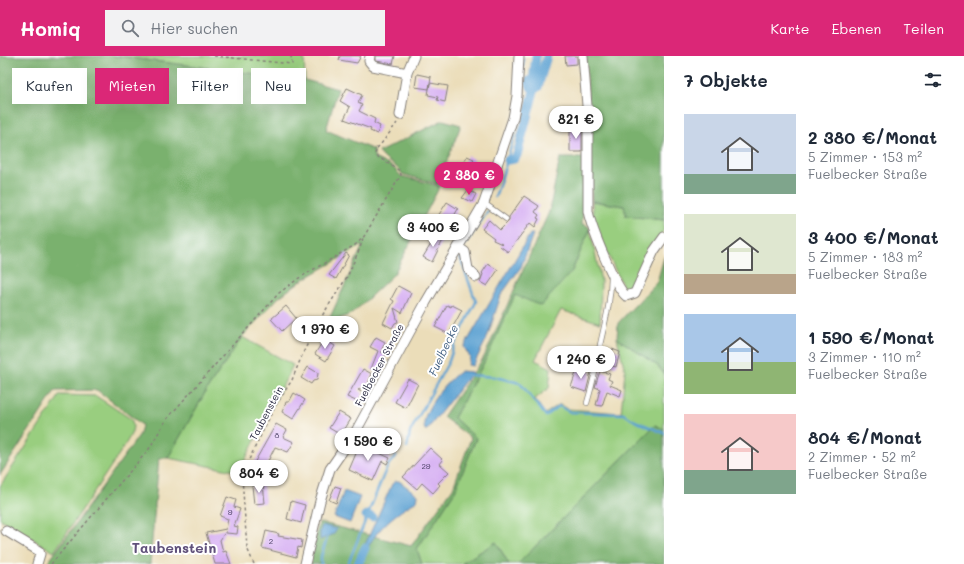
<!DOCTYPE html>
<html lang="de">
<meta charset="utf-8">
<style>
:root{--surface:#fff;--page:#f2f2f3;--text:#1f2937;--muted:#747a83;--accent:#db2777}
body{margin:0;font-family:Mali,sans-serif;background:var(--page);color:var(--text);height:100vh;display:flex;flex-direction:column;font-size:15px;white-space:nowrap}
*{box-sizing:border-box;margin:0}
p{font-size:13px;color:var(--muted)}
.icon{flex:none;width:22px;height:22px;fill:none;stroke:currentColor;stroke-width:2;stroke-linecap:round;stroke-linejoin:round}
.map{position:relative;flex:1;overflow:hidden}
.side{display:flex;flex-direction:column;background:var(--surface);width:300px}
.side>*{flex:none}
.banner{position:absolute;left:12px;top:12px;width:380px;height:36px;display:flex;gap:8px}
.price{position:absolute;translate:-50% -34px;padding:0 9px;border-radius:14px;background:#fff;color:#222;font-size:13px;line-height:26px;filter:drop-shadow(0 1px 2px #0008)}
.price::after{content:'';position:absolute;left:50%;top:24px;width:12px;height:9px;margin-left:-6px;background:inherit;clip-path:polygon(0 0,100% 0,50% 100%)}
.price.on{background:var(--accent);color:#fff}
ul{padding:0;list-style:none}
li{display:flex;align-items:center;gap:12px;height:100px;padding:0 20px}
li span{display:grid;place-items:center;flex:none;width:112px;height:80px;border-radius:0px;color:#555}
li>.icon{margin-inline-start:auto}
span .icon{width:48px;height:48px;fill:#fffc;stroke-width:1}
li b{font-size:17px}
h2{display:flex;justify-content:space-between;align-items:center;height:48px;padding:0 20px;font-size:17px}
.tag{padding:0 14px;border-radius:0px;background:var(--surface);box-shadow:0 4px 16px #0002;font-size:14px;line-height:36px}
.tag.on{background:var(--accent);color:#fff}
header{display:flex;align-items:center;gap:24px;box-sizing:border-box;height:56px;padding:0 20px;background:var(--accent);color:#fff}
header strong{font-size:19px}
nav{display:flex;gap:22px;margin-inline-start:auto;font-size:14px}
.search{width:280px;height:36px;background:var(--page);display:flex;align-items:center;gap:10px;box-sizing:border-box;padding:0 14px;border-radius:0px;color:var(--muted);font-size:15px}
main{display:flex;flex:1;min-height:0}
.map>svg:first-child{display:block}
.green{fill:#99ce7f;stroke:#5e785d}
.forest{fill:#7ab16e;stroke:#4e6a54}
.water{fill:#5da2d2;stroke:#406286}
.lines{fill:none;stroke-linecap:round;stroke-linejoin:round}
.stream{stroke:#5da2d2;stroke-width:2.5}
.canal{stroke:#5da2d2;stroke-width:9}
.building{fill:#d3a9f1}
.service-casing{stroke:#86807a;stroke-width:6}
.minor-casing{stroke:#86807a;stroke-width:11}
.path{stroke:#86807a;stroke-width:1.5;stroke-dasharray:3 3;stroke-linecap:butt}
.service{stroke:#fff;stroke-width:4.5}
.minor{stroke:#fff;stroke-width:9}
.labels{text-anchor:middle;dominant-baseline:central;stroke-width:4;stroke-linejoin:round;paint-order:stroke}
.number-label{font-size:8px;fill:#4e4468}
.street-label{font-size:10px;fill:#22223b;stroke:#fff}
.water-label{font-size:11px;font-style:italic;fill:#3d5c7f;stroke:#fff}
.district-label{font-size:14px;font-weight:bold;fill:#60517b;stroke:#fff}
</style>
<header>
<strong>Homiq</strong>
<div class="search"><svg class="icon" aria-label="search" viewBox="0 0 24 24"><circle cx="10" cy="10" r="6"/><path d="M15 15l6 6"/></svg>Hier suchen</div>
<nav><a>Karte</a><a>Ebenen</a><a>Teilen</a></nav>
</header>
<main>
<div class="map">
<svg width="664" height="508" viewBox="0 0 664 508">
<rect width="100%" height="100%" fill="#fff"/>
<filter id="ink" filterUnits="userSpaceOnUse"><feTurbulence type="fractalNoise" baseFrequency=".025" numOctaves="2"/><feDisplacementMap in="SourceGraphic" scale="8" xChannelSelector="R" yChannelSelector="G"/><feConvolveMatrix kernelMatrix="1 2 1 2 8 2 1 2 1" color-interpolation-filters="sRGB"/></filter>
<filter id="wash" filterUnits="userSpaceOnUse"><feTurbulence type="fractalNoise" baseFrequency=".012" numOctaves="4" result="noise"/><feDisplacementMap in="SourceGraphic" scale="16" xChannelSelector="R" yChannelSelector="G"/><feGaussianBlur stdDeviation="0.9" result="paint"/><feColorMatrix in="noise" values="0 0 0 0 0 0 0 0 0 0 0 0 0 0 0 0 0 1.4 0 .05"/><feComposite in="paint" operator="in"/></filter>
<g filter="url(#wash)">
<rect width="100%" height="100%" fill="#ebddb9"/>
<!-- green -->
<path class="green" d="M113,0H304L305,24Z
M592,145L624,150L626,160L664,164V173L631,236L626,237L594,168Z
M590,173L601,225L600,267L561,254L535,304L551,312L549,332L535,343L545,358L560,348L568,353L621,357L625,315L617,282L658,310L664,318V373L655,369L518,508H509L496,486L461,508H422L417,493L455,435L476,383L454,362L487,301L515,239L572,215Z
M242,281L293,309L239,416L168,402L206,335Z
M60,339L96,340L131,363C136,373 130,380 125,389L54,496L0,463V430Z"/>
<!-- forest -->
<path class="forest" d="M0,0H113L305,24L338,33L326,74L374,94V102L393,111L401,120L440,130L394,218L353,257L327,268L363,189L299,226L278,242L242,281L206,335L168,402H159L150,508H47L140,378L142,369L97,334L55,335L0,419Z
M586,0H664V164L626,160L624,150L592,145Z
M443,64L461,69L438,128L402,118C398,109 385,106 379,96Z
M560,102H584V141L582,168L588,170L590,173L572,215L541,250L515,239L487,301L454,362L476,382L455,435L417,493L422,508H310L319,466L411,490L453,432L471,382L443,361L484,301L549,156Z
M664,201V318L658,310L617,282L618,267L657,226Z
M655,369L664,373V508H518Z
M496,486L509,508H461Z"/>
<!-- water -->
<path class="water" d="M530,178H533L521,211L501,239L487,282L473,310L468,309L470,301L464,291Z
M461,315L472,316L427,374H425C418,358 448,323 461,315Z
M395,425H399L418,439L417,445C396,457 378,471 367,493L364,491L392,428Z
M344,435L360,441L350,467L334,461Z
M322,469L337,473L334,478L320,484V475Z"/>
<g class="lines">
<!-- stream -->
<path class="stream" d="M495,141C511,96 524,51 523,3
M463,191L488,155
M469,319L495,321L520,327L546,360L559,350L570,356L624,358L635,365L664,377
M407,392L410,376L449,305L454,290L476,246L460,201
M321,508V500L327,482
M348,508L384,418L389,408L396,400"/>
<!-- canal -->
<path class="canal" d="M536,0L533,25H529L531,31H538L547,0
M508,104L514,103L517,99L535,31
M366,459L372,461
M358,508L365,492"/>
</g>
<g id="blocks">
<!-- building -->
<path class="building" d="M340,0H361L357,7L339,4Z
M376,0H395L393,8L376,5Z
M565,0H577V8L566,9Z
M417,18L431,21L429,33L415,31Z
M430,27L448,30L445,46L437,44L438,41L428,39Z
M347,32L362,39L358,47L362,49L359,55L375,63L374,67L380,70L377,78L370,75L371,73L344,63L350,51L340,45Z
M570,72H578V74H582V96H570Z
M467,100L474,103L471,113L473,114L467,130L455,125Z
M468,134L476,138L472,146L462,142Z
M524,140L539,150L535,156L539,159L537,162L539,163L535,171L530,167L508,196L500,190L502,188L493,184L494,182L482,173L489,164L500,174L509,165V161Z
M447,146L458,153L450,167L438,160Z
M433,179L443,184L432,206L423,201L431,188L429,186Z
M346,197L349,199L336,223L329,219Z
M488,208L498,214L487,230L480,226L483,218L482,217Z
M398,230L411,237L402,257L394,252L398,266L395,267L392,272L383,267L394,245L391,243Z
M447,249L451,251L452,249L462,254L449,278L435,271Z
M286,250L296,262L282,275L271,263Z
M376,281L385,286L381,296L386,299L378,317L371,313L378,295L370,291Z
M324,283L335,290L326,305L315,298Z
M612,293L620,296L616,311L607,308Z
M308,311L318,317L317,324L313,325L311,328L301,322Z
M578,311L591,316L586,336L571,331Z
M363,313L372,318L368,328L358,334L363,337L358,346L347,341Z
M600,315L610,318L608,323L612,325L610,329L622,334L620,340L607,335L602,350L596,349L600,333L595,331Z
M408,323L418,328L406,352L395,346Z
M294,337L305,344L293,363L282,356L286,346H289Z
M339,356L351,363L341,379L329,372Z
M276,368L287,374L283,381L294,386L288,396L275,391L267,407L273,410L267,420L261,421L253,418L256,411L253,409Z
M360,388L390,402L387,408L382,405L373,425L349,414Z
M430,392L443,404L440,408L449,416L438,427L440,429L433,437L422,427L417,433L403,421Z
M263,428L265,447L254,448L252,430Z
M335,430L341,432L336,447L329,444Z
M227,441L236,444L234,451L240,453L234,470L238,471L237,478L226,477V475L220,484L223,496L226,495L231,508H215L206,477L226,473L228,463L220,460Z
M291,445L305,449L301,467L287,463Z
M266,475L279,478L278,480L302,484L301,492L298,491L296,501L262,492Z"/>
</g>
</g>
<g filter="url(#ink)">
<use href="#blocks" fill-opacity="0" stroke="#86807a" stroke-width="1"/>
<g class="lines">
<defs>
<path id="service" d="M484,147L506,163
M587,347C593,327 597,309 600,289C605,266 611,245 611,221"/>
<path id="minor" d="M370,0L369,5L373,10L407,17
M583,0L588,62V155C591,171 615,231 626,240L635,237L654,195L664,181
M400,59L407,17L414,0
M458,191L465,196L468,213L476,221
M6,475L39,495L40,498L37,508
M305,508L320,445L330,413L355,377L426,246L484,147L513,62L517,40L519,0"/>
</defs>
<!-- service casing -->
<use href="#service" class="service-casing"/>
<!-- minor casing -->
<use href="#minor" class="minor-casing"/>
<!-- path -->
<path class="path" d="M214,0L292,8L291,0
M51,508L149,393L166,364L279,237L299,222L355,189L363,182L401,119L400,115L375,99L376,93L381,88L397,67
M254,508L247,492L242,421L243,416L274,352L292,324L303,297L320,263L347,221L360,192L363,182"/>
<!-- service -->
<use href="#service" class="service"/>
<!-- minor -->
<use href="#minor" class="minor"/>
</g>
</g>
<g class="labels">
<!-- number labels -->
<g class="number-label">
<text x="277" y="379">8</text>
<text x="426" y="410">29</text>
<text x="230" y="456">9</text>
<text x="271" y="485">2</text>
</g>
<!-- street labels -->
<g class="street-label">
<text transform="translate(379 309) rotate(-62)">Fuelbecker Straße</text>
<text transform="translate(266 357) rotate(-62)">Taubenstein</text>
</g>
<!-- water labels -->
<g class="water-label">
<text transform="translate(443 294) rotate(-65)">Fuelbecke</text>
</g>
<!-- district labels -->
<g class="district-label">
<text x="174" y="491">Taubenstein</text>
</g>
</g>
</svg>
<b class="price" style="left:576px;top:84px">821 €</b>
<b class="price on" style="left:469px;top:140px">2 380 €</b>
<b class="price" style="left:433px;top:192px">3 400 €</b>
<b class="price" style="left:325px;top:294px">1 970 €</b>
<b class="price" style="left:581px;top:324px">1 240 €</b>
<b class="price" style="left:368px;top:406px">1 590 €</b>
<b class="price" style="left:259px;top:438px">804 €</b>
<div class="banner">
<a class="tag">Kaufen</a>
<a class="tag on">Mieten</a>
<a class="tag">Filter</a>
<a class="tag">Neu</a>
</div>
</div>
<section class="side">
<h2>7 Objekte<svg class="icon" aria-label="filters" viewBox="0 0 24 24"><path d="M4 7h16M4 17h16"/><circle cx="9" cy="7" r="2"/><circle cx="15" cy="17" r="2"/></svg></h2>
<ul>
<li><span style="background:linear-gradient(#c9d6e8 75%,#7fa58c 0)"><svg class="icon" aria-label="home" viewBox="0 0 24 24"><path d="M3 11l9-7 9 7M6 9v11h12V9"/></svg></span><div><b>2 380 €/Monat</b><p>5 Zimmer · 153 m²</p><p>Fuelbecker Straße</p></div></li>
<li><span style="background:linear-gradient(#dfe7d0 75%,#b9a48a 0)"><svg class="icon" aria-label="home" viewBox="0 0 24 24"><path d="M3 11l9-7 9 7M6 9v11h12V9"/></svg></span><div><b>3 400 €/Monat</b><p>5 Zimmer · 183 m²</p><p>Fuelbecker Straße</p></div></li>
<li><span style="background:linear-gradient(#a9c7e8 60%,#8fb573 0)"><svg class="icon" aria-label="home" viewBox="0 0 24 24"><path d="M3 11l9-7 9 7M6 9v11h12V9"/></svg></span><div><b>1 590 €/Monat</b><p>3 Zimmer · 110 m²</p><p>Fuelbecker Straße</p></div></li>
<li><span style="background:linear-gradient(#f6c9c9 70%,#7fa58c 0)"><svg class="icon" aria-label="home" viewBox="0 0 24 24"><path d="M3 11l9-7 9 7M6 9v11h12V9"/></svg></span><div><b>804 €/Monat</b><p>2 Zimmer · 52 m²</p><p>Fuelbecker Straße</p></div></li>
</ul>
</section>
</main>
